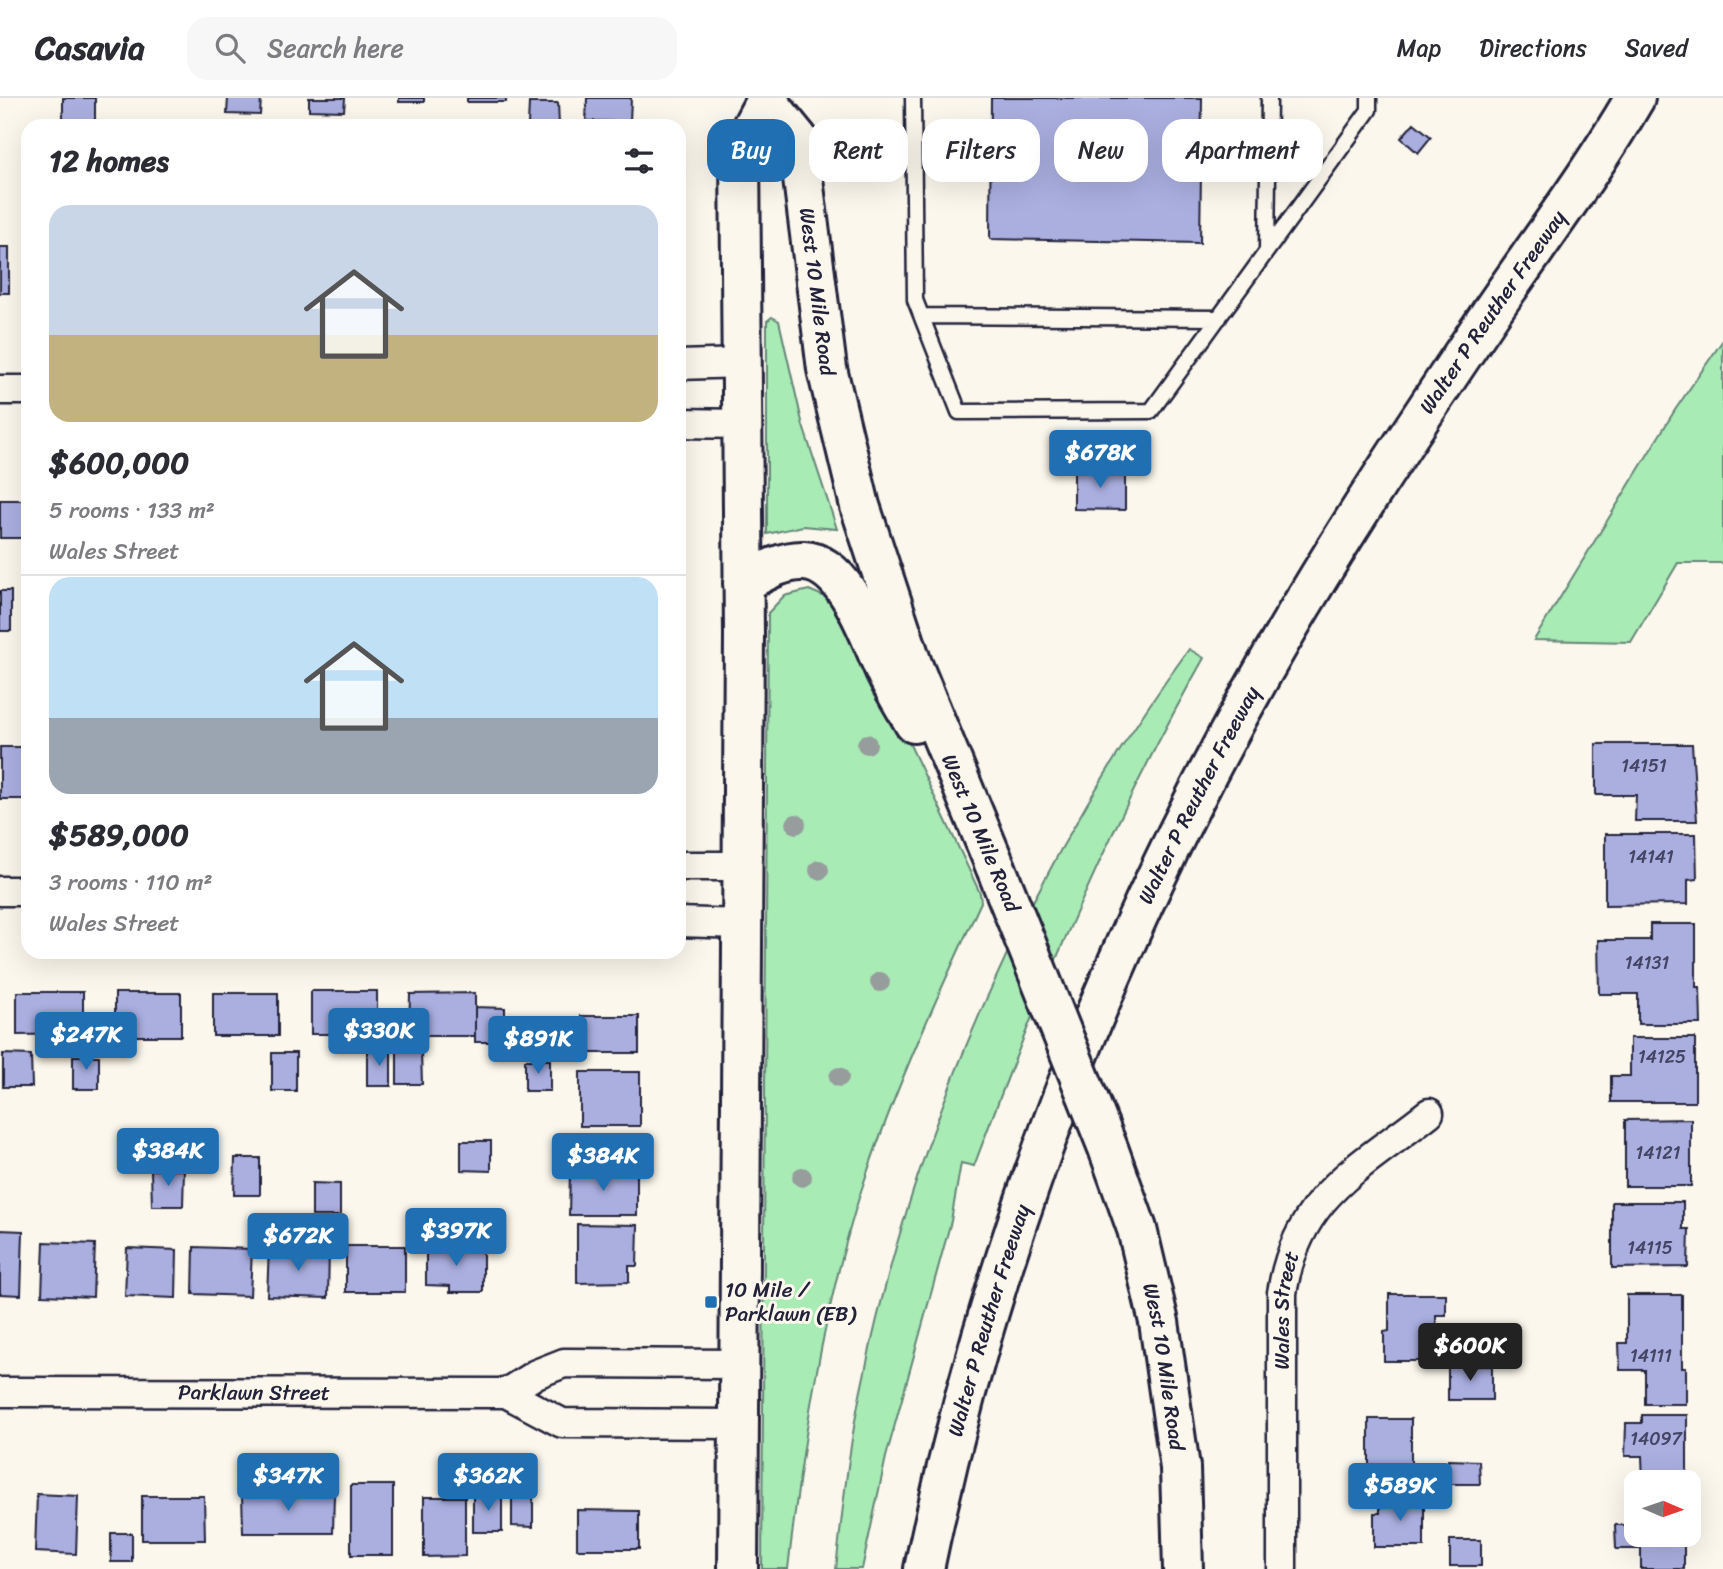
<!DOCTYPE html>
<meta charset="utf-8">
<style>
:root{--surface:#fff;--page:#f7f7f7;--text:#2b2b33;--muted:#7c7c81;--line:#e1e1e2;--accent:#1f6fb2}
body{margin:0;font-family:Sriracha,sans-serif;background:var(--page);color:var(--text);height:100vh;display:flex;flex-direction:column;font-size:26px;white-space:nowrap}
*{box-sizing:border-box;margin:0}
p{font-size:23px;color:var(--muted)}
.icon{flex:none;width:38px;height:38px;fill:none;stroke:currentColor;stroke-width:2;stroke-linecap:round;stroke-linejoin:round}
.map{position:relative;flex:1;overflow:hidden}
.side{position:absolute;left:21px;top:21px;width:665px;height:840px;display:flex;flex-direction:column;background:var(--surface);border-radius:21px;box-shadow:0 7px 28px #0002}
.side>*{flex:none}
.banner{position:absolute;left:707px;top:21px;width:665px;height:63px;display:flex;gap:14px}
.needle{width:46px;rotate:92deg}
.fabs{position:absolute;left:1624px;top:1372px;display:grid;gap:14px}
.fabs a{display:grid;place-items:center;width:77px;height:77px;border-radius:14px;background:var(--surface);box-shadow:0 7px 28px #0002;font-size:35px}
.price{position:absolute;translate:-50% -60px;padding:0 16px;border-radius:7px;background:var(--accent);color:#fff;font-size:23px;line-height:46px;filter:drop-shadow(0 2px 4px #0008)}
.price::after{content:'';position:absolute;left:50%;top:42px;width:21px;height:16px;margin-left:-10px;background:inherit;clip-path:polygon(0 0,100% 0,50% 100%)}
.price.on{background:#222;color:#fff}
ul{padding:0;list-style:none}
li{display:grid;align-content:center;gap:14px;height:371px;padding:0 28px}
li+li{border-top:2px solid var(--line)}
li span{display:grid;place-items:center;height:217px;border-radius:21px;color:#555}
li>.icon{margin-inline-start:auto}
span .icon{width:126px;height:126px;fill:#fffc;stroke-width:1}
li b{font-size:30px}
h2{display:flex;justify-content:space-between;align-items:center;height:84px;padding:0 28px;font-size:30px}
.tag{padding:0 24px;border-radius:21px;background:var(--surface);box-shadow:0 7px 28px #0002;font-size:24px;line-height:63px}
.tag.on{background:var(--accent);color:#fff}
header{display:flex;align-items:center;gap:42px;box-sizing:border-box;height:98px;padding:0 35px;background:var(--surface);border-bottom:2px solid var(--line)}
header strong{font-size:33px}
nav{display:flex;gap:38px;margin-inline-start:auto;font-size:24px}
.search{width:490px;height:63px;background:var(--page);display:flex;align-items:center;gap:18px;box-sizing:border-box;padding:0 24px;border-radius:21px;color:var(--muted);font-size:26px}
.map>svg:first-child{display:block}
.green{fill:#a8ebb5;stroke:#658678;stroke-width:2}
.building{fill:#aaafe0;stroke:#22223b;stroke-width:2}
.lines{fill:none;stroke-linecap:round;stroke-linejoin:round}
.lane-casing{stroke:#22223b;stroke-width:19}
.street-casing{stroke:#22223b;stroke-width:33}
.secondary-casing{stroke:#22223b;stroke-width:44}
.highway-casing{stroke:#22223b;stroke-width:44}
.lane{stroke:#fbf7ec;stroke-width:14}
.street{stroke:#fbf7ec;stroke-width:28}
.secondary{stroke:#fbf7ec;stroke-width:38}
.highway{stroke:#fbf7ec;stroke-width:38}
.secondary-bridge-casing{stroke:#22223b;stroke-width:44;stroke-linecap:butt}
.secondary-bridge{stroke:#fbf7ec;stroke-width:38}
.tree{fill:#969d9c}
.poi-dot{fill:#1f6fb2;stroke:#fbf7ec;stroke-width:2.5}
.labels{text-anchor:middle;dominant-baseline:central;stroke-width:6;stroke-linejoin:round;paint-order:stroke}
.number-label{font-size:18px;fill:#444564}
.street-label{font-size:21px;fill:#22223b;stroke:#fbf7ec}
.poi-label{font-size:21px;fill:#22223b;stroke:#fbf7ec;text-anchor:start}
</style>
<header>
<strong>Casavia</strong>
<div class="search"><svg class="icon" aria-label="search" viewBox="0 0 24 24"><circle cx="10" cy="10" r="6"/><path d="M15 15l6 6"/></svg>Search here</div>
<nav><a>Map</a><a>Directions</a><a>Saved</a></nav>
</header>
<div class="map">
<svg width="1723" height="1471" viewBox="0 0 1723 1471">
<rect width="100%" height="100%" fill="#fbf7ec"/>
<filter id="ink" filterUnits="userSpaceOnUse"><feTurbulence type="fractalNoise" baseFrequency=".0143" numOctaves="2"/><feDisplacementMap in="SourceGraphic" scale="14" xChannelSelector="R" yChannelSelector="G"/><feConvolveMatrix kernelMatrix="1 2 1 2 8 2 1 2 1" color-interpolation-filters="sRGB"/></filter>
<g filter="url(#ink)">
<!-- green -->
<path class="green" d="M772,219L779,223L803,328L837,431L803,428L767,436V223Z
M1723,242V465H1678L1631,544L1534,542L1675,312Z
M809,492L830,501L862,545L980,795L981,804C938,897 895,990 863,1087C823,1211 803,1342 788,1471H762L768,515L784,498Z
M1189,551L1204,560C1112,722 1039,893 974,1068L961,1065L951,1123L886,1359L862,1471H836C843,1408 849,1345 863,1283C918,1018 1030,769 1189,551Z"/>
<!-- building -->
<path class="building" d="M63,0H95V27H63Z
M228,0H261L260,17L227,16Z
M309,0H345L344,13L309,12Z
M399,0H424V4H399Z
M467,0H506V4H467Z
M587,0H631L630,24L586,23Z
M991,0H1202L1200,145L990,141Z
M529,5H558L559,27H528Z
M1414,25L1431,39L1418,55L1401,40Z
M25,64H28V100H25Z
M0,149H9V195H0Z
M1074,373H1125V412L1074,411Z
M0,402H28V440H0Z
M0,493H11V533H0Z
M1596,646H1692L1697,723H1635L1636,697H1596Z
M0,649H28V701H0Z
M1605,736H1696L1697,781L1688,782V806L1605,807Z
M1650,826H1696V889H1700L1701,926H1638V896H1599L1598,842H1650Z
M311,893H377V936H311Z
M17,894H83V936L17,937Z
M115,895H181V938H115Z
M213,895H278V938H213Z
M475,895V938H409L410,896Z
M475,909L505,910V944H475Z
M581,918H639V955H581Z
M1630,940H1695V1004H1611V978H1630Z
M367,952H391V988H367Z
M397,953H421L422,986H397Z
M272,955H296V993H272Z
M3,956L31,957L32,989H3Z
M73,958H99V991H73Z
M525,962H550V993H525Z
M580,974H640V1028H580Z
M1691,1021V1088H1625V1022Z
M461,1043H491V1073L461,1072Z
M235,1060H260V1097H234Z
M151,1072H184L183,1108H152Z
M570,1072H637V1117H569Z
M312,1085L340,1086V1118H312Z
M1612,1104H1683V1131H1689L1688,1169L1612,1170Z
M577,1126L638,1127L637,1168H629V1184L577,1185Z
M0,1132L23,1133L21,1197L0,1196Z
M44,1144L95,1146L93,1199L42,1197Z
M346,1148H405V1194H346Z
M426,1148H483V1194H450V1188L426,1187Z
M194,1149L252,1151L250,1198L193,1196Z
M269,1149L329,1151L328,1200L267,1198Z
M127,1150L177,1152L176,1200L125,1198Z
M1389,1196H1446V1217H1436V1263H1384V1234L1389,1233Z
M1627,1197H1682V1270H1686V1306H1645V1272H1620L1619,1245H1627Z
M1448,1268H1492V1302H1448Z
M1642,1317H1687V1384H1643L1642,1358H1625L1626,1325H1642Z
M1369,1321H1411V1373H1369Z
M1448,1362L1479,1363L1480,1386H1447Z
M351,1387H393V1457H351Z
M242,1395L334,1396L333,1435H243Z
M37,1396L78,1398L76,1456L35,1454Z
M473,1396H502V1434H473Z
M142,1398H204L205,1442H142Z
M424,1399H465V1458L424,1459Z
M512,1399H533V1429L512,1428Z
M1424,1400V1449H1374V1415H1380V1401Z
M577,1412L639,1413V1451H577Z
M1615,1427H1636V1437H1684V1471H1641V1451H1616Z
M111,1435H132V1464H111Z
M1450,1442H1481V1468H1450Z"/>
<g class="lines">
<defs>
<path id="lane" d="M913,0L915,202L959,314L1151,313L1267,153L1269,0
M1267,153L1369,12V0
M922,218L1219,220"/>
<g id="street">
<path d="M679,267L742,265"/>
<path d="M0,292H28"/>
<path d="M679,325L743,326"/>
<path d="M679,768H743"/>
<path d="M0,793H28"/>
<path d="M679,824L741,826"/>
<path id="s1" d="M0,1294L506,1295L562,1325L739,1326"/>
<path d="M506,1295L536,1276L564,1265L739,1266"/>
<path id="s2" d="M1282,1471V1195C1297,1098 1358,1071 1429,1015"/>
</g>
<g id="secondary">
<path id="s3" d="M767,3L798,41L827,271L860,408L912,566L996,770"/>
<path d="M743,485C762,475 782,462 804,463C848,465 871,544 887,577C895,593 905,609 914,625"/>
<path d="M1180,1370L1183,1471"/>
<path d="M738,1471L744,536L740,51L767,0"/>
</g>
<g id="highway">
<path id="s4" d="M924,1471C997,1118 1132,783 1320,477C1375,387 1433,300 1492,213C1540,143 1592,74 1635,0"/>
</g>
</defs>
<!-- lane casing -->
<use href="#lane" class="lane-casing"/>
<!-- street casing -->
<use href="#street" class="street-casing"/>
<!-- secondary casing -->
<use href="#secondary" class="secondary-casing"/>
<!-- highway casing -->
<use href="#highway" class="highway-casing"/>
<!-- lane -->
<use href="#lane" class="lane"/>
<!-- street -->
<use href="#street" class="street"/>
<!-- secondary -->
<use href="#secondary" class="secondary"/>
<!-- highway -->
<use href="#highway" class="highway"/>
<defs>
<g id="secondary-bridge">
<path id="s5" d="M996,770L1108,1050L1137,1131L1159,1224L1180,1370"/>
</g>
</defs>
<!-- secondary-bridge casing -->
<use href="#secondary-bridge" class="secondary-bridge-casing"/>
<!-- secondary-bridge -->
<use href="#secondary-bridge" class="secondary-bridge"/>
</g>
<!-- trees -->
<g class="tree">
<circle cx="867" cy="646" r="10"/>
<circle cx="796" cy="726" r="10"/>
<circle cx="819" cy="772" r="10"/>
<circle cx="880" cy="884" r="10"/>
<circle cx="839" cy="979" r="10"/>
<circle cx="802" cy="1079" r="10"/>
</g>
</g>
<!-- markers -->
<rect class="poi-dot" x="704" y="1197" width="14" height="14" rx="3.5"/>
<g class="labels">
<!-- number labels -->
<g class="number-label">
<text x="1644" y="668">14151</text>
<text x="1651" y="759">14141</text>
<text x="1647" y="865">14131</text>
<text x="1662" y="959">14125</text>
<text x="1658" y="1055">14121</text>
<text x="1650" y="1150">14115</text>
<text x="1651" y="1258">14111</text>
<text x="1656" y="1341">14097</text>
</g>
<!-- street labels -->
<g class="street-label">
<text stroke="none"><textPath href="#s3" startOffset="203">West 10 Mile Road</textPath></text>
<text stroke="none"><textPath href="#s4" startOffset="1390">Walter P Reuther Freeway</textPath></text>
<text stroke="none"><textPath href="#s4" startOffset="824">Walter P Reuther Freeway</textPath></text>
<text transform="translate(981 735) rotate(67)">West 10 Mile Road</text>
<text stroke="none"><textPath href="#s2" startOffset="259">Wales Street</textPath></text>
<text stroke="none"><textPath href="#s4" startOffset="257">Walter P Reuther Freeway</textPath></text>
<text stroke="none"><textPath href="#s5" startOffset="528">West 10 Mile Road</textPath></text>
<text stroke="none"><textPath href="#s1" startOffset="254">Parklawn Street</textPath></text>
</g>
<!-- poi labels -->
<g class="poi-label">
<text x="725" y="1192">10 Mile /<tspan x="725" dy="24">Parklawn (EB)</tspan></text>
</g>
</g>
</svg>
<div class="fabs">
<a><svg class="needle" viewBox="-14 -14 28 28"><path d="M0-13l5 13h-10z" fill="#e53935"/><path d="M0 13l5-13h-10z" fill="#7c7c81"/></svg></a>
</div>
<b class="price" style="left:1100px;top:392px">$678K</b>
<b class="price" style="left:379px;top:970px">$330K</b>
<b class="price" style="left:86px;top:974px">$247K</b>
<b class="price" style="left:538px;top:978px">$891K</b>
<b class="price" style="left:168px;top:1090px">$384K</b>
<b class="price" style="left:603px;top:1095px">$384K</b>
<b class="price" style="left:456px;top:1170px">$397K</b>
<b class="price" style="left:298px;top:1175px">$672K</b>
<b class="price on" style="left:1470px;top:1285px">$600K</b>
<b class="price" style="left:288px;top:1415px">$347K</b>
<b class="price" style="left:488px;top:1415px">$362K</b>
<b class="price" style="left:1400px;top:1425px">$589K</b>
<div class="banner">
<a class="tag on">Buy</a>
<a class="tag">Rent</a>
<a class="tag">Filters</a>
<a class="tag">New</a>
<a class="tag">Apartment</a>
</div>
<section class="side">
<h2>12 homes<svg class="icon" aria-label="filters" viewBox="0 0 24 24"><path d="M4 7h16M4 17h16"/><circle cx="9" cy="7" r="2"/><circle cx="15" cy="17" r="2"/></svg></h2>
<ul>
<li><span style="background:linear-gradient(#c9d6e8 60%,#c2b280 0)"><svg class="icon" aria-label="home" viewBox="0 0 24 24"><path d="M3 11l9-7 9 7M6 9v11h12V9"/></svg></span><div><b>$600,000</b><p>5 rooms · 133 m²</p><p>Wales Street</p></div></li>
<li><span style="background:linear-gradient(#bfe0f5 65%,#9aa5b1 0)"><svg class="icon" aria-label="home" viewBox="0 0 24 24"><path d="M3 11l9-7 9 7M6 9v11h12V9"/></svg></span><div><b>$589,000</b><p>3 rooms · 110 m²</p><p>Wales Street</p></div></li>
</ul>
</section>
</div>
